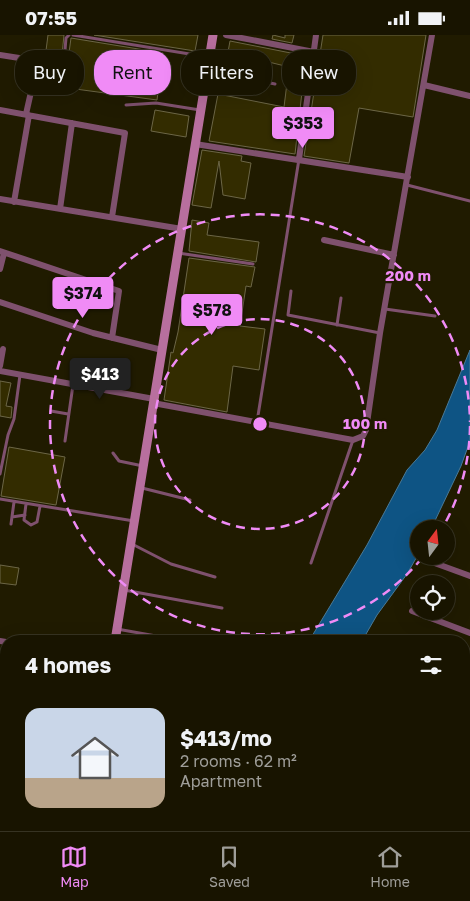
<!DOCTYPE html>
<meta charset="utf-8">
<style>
:root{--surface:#181400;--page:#25210f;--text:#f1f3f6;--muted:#9f9e99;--line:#363322;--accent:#f08bf6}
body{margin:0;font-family:"Golos Text",sans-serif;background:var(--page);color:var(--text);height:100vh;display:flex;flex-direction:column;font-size:19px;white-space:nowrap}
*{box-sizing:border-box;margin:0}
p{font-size:16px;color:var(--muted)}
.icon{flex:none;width:28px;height:28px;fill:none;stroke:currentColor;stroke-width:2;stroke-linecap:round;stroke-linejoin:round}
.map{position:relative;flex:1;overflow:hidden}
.drawer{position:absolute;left:0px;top:600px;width:470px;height:196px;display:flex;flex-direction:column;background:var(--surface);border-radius:20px 20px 0 0;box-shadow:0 5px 20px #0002,0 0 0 1px var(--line)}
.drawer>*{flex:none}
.guide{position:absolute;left:15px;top:15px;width:440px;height:45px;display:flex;gap:10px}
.needle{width:32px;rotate:15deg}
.buttons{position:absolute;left:410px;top:485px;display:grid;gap:10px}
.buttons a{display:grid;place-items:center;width:45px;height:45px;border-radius:50%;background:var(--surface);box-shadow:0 5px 20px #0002,0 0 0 1px var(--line);font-size:25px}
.price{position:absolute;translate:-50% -42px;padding:0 11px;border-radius:5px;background:var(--accent);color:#111;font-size:16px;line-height:32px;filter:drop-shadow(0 1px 2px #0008)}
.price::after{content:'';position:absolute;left:50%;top:30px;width:15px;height:11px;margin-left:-8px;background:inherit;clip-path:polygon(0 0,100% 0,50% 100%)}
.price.on{background:#222;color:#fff}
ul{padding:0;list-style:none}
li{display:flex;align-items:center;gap:15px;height:125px;padding:0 25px}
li+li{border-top:1px solid var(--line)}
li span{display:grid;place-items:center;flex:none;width:140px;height:100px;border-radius:15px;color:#555}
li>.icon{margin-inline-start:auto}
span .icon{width:60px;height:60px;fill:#fffc;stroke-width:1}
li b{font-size:21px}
h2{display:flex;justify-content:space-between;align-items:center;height:60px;padding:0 25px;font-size:21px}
.pill{padding:0 18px;border-radius:20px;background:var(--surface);box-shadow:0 5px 20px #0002,0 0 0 1px var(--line);font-size:18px;line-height:45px}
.pill.on{background:var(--accent);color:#111}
.status{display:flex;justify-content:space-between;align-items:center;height:35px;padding:0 25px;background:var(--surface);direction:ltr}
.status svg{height:14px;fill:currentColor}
.menu{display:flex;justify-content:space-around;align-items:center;height:70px;border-top:1px solid var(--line);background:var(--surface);font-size:14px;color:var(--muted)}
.menu a{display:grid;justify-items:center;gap:2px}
.menu .on{color:var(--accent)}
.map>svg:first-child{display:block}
.water{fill:#0e5484;stroke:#4a7a97}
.building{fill:#332c00;stroke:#6c6646}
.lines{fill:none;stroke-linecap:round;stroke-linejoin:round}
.lane{stroke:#7f516e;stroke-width:3}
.street{stroke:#7f516e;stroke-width:6}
.secondary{stroke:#b86f9e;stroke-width:9}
.ring{fill:none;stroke:#f08bf6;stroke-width:2.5;stroke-dasharray:9 6}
.centre{fill:#f08bf6;stroke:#201b00;stroke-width:2.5}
.ring-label{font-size:15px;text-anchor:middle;font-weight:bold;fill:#f08bf6;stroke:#201b00;stroke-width:4.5;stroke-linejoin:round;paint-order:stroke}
</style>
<div class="status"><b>07:55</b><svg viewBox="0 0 49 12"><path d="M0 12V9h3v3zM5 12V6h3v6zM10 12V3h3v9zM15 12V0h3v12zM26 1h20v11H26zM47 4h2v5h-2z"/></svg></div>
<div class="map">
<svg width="470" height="796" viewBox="0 0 470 796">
<rect width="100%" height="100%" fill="#201b00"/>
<!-- water -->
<path class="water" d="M470,315V406L461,431L431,494H419V518L407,539L377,580L362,606H309L367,510L407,435L425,415L437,395Z
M231,790H295L298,796H229Z"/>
<!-- building -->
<path class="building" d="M48,0H64L60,39L62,42L66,40L71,3L163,18L157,65L68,53L38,47L34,43L29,45L22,44L24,29L44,31Z
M94,0H198L195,16Z
M273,0L285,3V0H294L292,8L272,4Z
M323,0H426L413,82L359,73L349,128L304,121Z
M230,6L306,21L295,119L209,106L218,59L284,72L289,32L228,17Z
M155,75L189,81L186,102L151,96Z
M202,115L242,121L241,126L251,128L245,164L223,160L219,126L211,173L192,170Z
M192,185L209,188L207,200L259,207L256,227L189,216Z
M189,223L255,232L251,252L246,251L240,291L265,294L259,335L233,331L227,377L164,365L171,317L173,318L178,297Z
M0,346L11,348L6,371L12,372L11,383L0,381Z
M9,412L65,422L56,470L1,461Z
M0,530L19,533L16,550L0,548Z"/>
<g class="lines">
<!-- lane -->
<path class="lane" d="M73,0L208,22
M208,35L275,49
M63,39L66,3L69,0
M126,70L156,68L200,75
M407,150L470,166
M178,218L253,229
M291,256L288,280L380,298
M385,274L435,281
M337,290L341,263
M51,376L68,379
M257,387L299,124
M65,406L73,350
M113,418L119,426L143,431
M0,439L8,400L14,384L20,340
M142,453L190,465
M0,464L134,486
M26,469L24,485L31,490L37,487L40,471
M12,482L25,480
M11,489L14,467
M132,509L171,529L215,542
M311,528L353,405
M124,555L222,573
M117,594L184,606"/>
<!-- street -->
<path class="street" d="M226,0L314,17
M0,20L32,25
M424,50L470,61
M0,75L125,98L112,182
M26,79L33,48
M195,109L408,142
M299,124L316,0
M0,164L182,194
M14,167L29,80
M60,174L72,88
M324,205L394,220
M0,216L119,256L112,303
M0,234L4,218
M0,267L93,298L162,315
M0,331L3,314
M0,336L154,364
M153,368L353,405L363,401L366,395L380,298L432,0
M429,526L470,541
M412,576L470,598
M0,606L6,607
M0,622L6,623
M464,648L470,651
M0,679L6,677
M464,681L470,683
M0,689L6,691
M441,790L459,796"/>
<!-- secondary -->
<path class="secondary" d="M115,606L213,0
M84,796L85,790"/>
</g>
<!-- distance rings -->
<g class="ring">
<circle cx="260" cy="389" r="105"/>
<path d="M470 391A210 210 0 0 1 443 492M422 523A210 210 0 1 1 470 387"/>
</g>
<circle cx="260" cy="389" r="8" class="centre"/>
<g class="ring-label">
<text x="408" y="246">200 m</text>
<text x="365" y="394">100 m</text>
</g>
</svg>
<div class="buttons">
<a><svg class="needle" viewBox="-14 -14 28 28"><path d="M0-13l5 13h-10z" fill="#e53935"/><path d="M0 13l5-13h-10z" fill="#9f9e99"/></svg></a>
<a><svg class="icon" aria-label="locate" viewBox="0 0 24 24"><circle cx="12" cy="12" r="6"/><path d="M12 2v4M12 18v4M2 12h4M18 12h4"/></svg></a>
</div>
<b class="price" style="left:303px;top:114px">$353</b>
<b class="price" style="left:83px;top:284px">$374</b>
<b class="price" style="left:212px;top:301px">$578</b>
<b class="price on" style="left:100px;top:365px">$413</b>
<div class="guide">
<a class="pill">Buy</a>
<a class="pill on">Rent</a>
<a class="pill">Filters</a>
<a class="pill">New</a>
</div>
<section class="drawer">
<h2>4 homes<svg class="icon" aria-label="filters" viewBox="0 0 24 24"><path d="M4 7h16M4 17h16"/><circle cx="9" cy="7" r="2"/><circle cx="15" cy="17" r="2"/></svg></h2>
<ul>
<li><span style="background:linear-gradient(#c9d6e8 70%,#b9a48a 0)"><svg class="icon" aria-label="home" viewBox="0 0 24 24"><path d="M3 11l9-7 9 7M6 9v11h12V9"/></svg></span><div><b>$413/mo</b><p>2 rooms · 62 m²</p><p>Apartment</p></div></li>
</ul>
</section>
</div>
<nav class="menu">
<a class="on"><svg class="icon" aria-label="map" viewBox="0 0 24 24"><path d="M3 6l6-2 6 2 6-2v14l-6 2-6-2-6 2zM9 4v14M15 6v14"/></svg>Map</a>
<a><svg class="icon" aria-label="saved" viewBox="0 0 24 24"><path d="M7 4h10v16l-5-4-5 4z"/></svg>Saved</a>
<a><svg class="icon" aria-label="home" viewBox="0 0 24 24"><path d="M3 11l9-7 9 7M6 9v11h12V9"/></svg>Home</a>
</nav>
